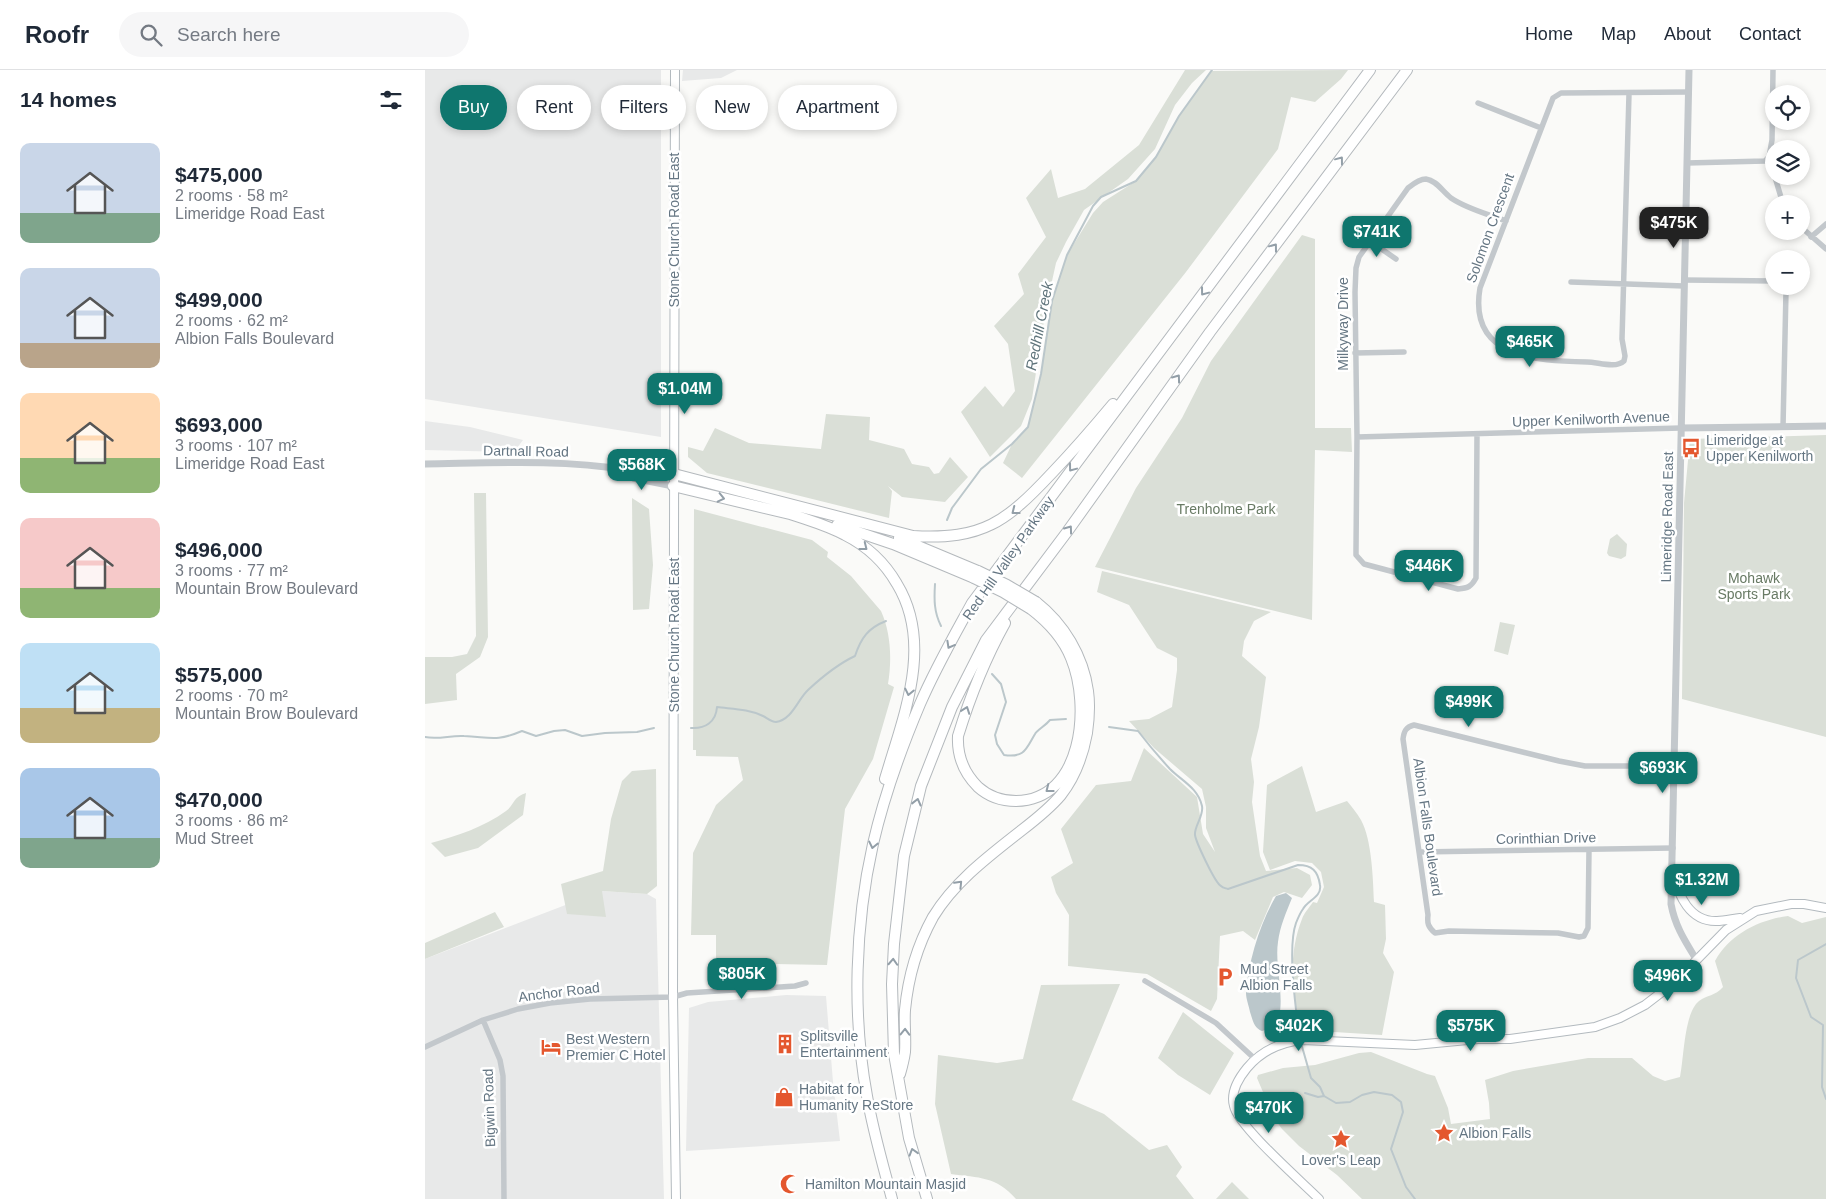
<!DOCTYPE html>
<meta charset="utf-8">
<style>
:root{--surface:#fff;--page:#f6f6f7;--text:#1f2937;--muted:#747a83;--line:#e0e1e3;--accent:#0f766e}
body{margin:0;font-family:Arial,sans-serif;background:var(--page);color:var(--text);height:100vh;display:flex;flex-direction:column;font-size:19px;white-space:nowrap}
*{box-sizing:border-box;margin:0}
p{font-size:16px;color:var(--muted)}
.icon{flex:none;width:28px;height:28px;fill:none;stroke:currentColor;stroke-width:2;stroke-linecap:round;stroke-linejoin:round}
.map{position:relative;flex:1;overflow:hidden}
.drawer{display:flex;flex-direction:column;background:var(--surface);width:425px}
.drawer>*{flex:none}
.guide{position:absolute;left:15px;top:15px;width:475px;height:45px;display:flex;gap:10px}
.tools{position:absolute;left:1340px;top:15px;display:grid;gap:10px}
.tools a{display:grid;place-items:center;width:45px;height:45px;border-radius:50%;background:var(--surface);box-shadow:0 2px 8px #0003;font-size:25px}
.price{position:absolute;translate:-50% -42px;padding:0 11px;border-radius:10px;background:var(--accent);color:#fff;font-size:16px;line-height:32px;filter:drop-shadow(0 1px 2px #0008)}
.price::after{content:'';position:absolute;left:50%;top:30px;width:15px;height:11px;margin-left:-8px;background:inherit;clip-path:polygon(0 0,100% 0,50% 100%)}
.price.current{background:#222;color:#fff}
ul{padding:0;list-style:none}
li{display:flex;align-items:center;gap:15px;height:125px;padding:0 20px}
li span{display:grid;place-items:center;flex:none;width:140px;height:100px;border-radius:10px;color:#555}
li>.icon{margin-inline-start:auto}
span .icon{width:60px;height:60px;fill:#fffc;stroke-width:1}
li b{font-size:21px}
h2{display:flex;justify-content:space-between;align-items:center;height:60px;padding:0 20px;font-size:21px}
.pill{padding:0 18px;border-radius:22px;background:var(--surface);box-shadow:0 2px 8px #0003;font-size:18px;line-height:45px}
.pill.current{background:var(--accent);color:#fff}
header{display:flex;align-items:center;gap:30px;box-sizing:border-box;height:70px;padding:0 25px;background:var(--surface);border-bottom:1px solid var(--line)}
header strong{font-size:24px}
nav{display:flex;gap:28px;margin-inline-start:auto;font-size:18px}
.search{width:350px;height:45px;background:var(--page);display:flex;align-items:center;gap:12px;box-sizing:border-box;padding:0 18px;border-radius:28px;color:var(--muted);font-size:19px}
main{display:flex;flex:1;min-height:0}
.map>svg:first-child{display:block}
.built{fill:#e8e9e9}
.green{fill:#dadfd7}
.water{fill:#bbc7cb}
.lines{fill:none;stroke-linecap:round;stroke-linejoin:round}
.stream{stroke:#bbc7cb;stroke-width:2}
.secondary-casing{stroke:#b3babf;stroke-width:10}
.motorway-casing{stroke:#b4b9bd;stroke-width:12}
.minor{stroke:#c3c8cc;stroke-width:5.5}
.tertiary{stroke:#c3c8cc;stroke-width:7}
.secondary{stroke:#fff;stroke-width:8}
.motorway{stroke:#fff;stroke-width:10}
.motorway-bridge-casing{stroke:#b4b9bd;stroke-width:12;stroke-linecap:butt}
.motorway-bridge{stroke:#fff;stroke-width:10}
.oneway{stroke:#939fa8}
.labels{text-anchor:middle;dominant-baseline:central;stroke-width:5;stroke-linejoin:round;paint-order:stroke}
.street-label{font-size:14px;fill:#657683;stroke:#fff}
.poi-label{font-size:14px;fill:#657683;stroke:#fff;text-anchor:start}
.park-label{font-size:14px;fill:#687a64;stroke:#fff}
.water-label{font-size:15px;font-style:italic;fill:#60757c;stroke:#fff}
</style>
<header>
<strong>Roofr</strong>
<div class="search"><svg class="icon" aria-label="search" viewBox="0 0 24 24"><circle cx="10" cy="10" r="6"/><path d="M15 15l6 6"/></svg>Search here</div>
<nav><a>Home</a><a>Map</a><a>About</a><a>Contact</a></nav>
</header>
<main>
<section class="drawer">
<h2>14 homes<svg class="icon" aria-label="filters" viewBox="0 0 24 24"><path d="M4 7h16M4 17h16"/><circle cx="9" cy="7" r="2"/><circle cx="15" cy="17" r="2"/></svg></h2>
<ul>
<li><span style="background:linear-gradient(#c9d6e8 70%,#7fa58c 0)"><svg class="icon" aria-label="home" viewBox="0 0 24 24"><path d="M3 11l9-7 9 7M6 9v11h12V9"/></svg></span><div><b>$475,000</b><p>2 rooms · 58 m²</p><p>Limeridge Road East</p></div></li>
<li><span style="background:linear-gradient(#c9d6e8 75%,#b9a48a 0)"><svg class="icon" aria-label="home" viewBox="0 0 24 24"><path d="M3 11l9-7 9 7M6 9v11h12V9"/></svg></span><div><b>$499,000</b><p>2 rooms · 62 m²</p><p>Albion Falls Boulevard</p></div></li>
<li><span style="background:linear-gradient(#ffd9b3 65%,#8fb573 0)"><svg class="icon" aria-label="home" viewBox="0 0 24 24"><path d="M3 11l9-7 9 7M6 9v11h12V9"/></svg></span><div><b>$693,000</b><p>3 rooms · 107 m²</p><p>Limeridge Road East</p></div></li>
<li><span style="background:linear-gradient(#f6c9c9 70%,#8fb573 0)"><svg class="icon" aria-label="home" viewBox="0 0 24 24"><path d="M3 11l9-7 9 7M6 9v11h12V9"/></svg></span><div><b>$496,000</b><p>3 rooms · 77 m²</p><p>Mountain Brow Boulevard</p></div></li>
<li><span style="background:linear-gradient(#bfe0f5 65%,#c2b280 0)"><svg class="icon" aria-label="home" viewBox="0 0 24 24"><path d="M3 11l9-7 9 7M6 9v11h12V9"/></svg></span><div><b>$575,000</b><p>2 rooms · 70 m²</p><p>Mountain Brow Boulevard</p></div></li>
<li><span style="background:linear-gradient(#a9c7e8 70%,#7fa58c 0)"><svg class="icon" aria-label="home" viewBox="0 0 24 24"><path d="M3 11l9-7 9 7M6 9v11h12V9"/></svg></span><div><b>$470,000</b><p>3 rooms · 86 m²</p><p>Mud Street</p></div></li>
</ul>
</section>
<div class="map">
<svg width="1401" height="1129" viewBox="0 0 1401 1129">
<rect width="100%" height="100%" fill="#fafaf8"/>
<!-- built -->
<path class="built" d="M0,0H236V367L0,329Z
M258,0H312L296,8L257,11Z
M0,351L45,357L98,370L89,382L0,380Z
M177,821L222,824L231,829L239,1129H0V889Z
M361,925L401,926L408,1012L415,1071L261,1081L264,938L283,932Z"/>
<!-- green -->
<path class="green" d="M760,0H781L767,13L750,35L730,79L703,109L659,140L641,172L631,193L625,220L618,256L607,329L596,356L565,387L536,342L560,316L578,337L590,321L583,274L569,256L599,224L593,204L621,167L601,128L626,99L633,128L660,119L714,75Z
M923,0L916,9L890,32L866,27L853,79L761,202L597,408L578,393L587,374L603,357L616,304L627,231L642,185L668,143L678,132L711,111L731,87L754,46L786,1Z
M877,165L890,169V358H926L927,382L890,380L887,550L670,497L711,418L757,348L786,291Z
M401,344L445,347L444,370L479,379L487,394L504,397L509,404L514,403L525,387L543,407L520,432L477,427L463,416L467,421L464,448L282,403L263,387V377L278,381L290,358L324,373L396,379Z
M1401,365V667L1257,629L1259,433L1265,369Z
M49,423H61L63,567L55,587L31,604L32,630L0,634V587H27L42,584L51,566Z
M207,428L224,439L228,495L224,539L208,540Z
M269,439L387,470L403,482L402,487L426,506L456,541C466,563 467,590 463,614L469,617L448,689L420,739L402,895L291,893V865H266L268,783L291,735L318,710L313,687L271,686V680H268Z
M1192,464L1202,474L1201,486L1196,489L1184,486L1182,483L1185,469Z
M677,501L846,542L829,551L819,571L817,586L841,607L834,657L826,689L829,712L827,732L835,786L841,801L872,798L885,805L887,815L877,828L859,822L848,827L830,870L818,861L795,866L792,929L786,941L722,904L643,896L644,845L631,823L626,807L648,793L636,759L671,715L706,711L719,678L772,727L778,764L790,782L781,758V737L777,719L729,678L704,651L724,649L747,637L752,600V588L732,578L704,535L672,522Z
M1075,552L1090,555L1083,585L1069,581Z
M877,696L891,742L922,731C927,737 932,743 936,750C947,770 948,809 949,832L960,835L961,869L958,883L969,902L957,965L877,960C866,925 863,884 877,849C879,843 884,838 888,832L892,833L899,817L896,802L887,793L870,791L845,800L838,782L842,715Z
M231,699L232,816L222,824L177,821L181,847L142,844L136,814L178,801L186,749L197,711L207,701Z
M101,723L98,745L53,778L20,787L6,773C32,766 59,757 81,741C90,734 88,727 101,723Z
M70,842L79,857L0,889V873Z
M1363,846L1377,853L1401,847V1129H937L912,1105L874,1076L857,1059L849,1048L832,1008L833,1005L858,998L890,995L934,983L946,982L1002,1004L1010,1006L1023,1038L1026,1054L1065,1049L1064,1033L1060,1010L1088,1001L1163,988H1207L1228,1006L1240,1011L1255,1007C1259,988 1259,943 1274,931C1282,925 1290,926 1298,917L1290,891C1305,864 1334,850 1363,846Z
M695,914L647,1030L679,1044L724,1080L742,1075L757,1097L751,1106L769,1129H591C571,1106 554,1108 526,1104L510,1034L513,985L572,993L598,989L616,915Z
M758,942L809,983L785,1025L753,1005L733,988Z
M807,1112L824,1129H791Z"/>
<!-- water -->
<path class="water" d="M861,823L867,828C861,843 855,856 853,872C849,898 863,935 850,957L837,961C829,958 828,951 825,942C824,936 821,929 821,923C823,892 835,853 851,826Z"/>
<g class="lines">
<!-- stream -->
<path class="stream" d="M522,450L527,438L556,399L587,374L603,357L616,304L627,231L642,185L668,136L676,127L711,111L731,87L754,46L787,0
M510,514C509,530 509,542 516,556
M567,604L576,614L581,632L570,665L572,674L579,685C600,688 601,679 610,664C612,660 620,656 625,650L641,649
M684,657L713,661C723,674 734,687 745,699C757,711 773,718 777,736C779,746 769,756 770,765C771,772 790,813 796,816C798,818 800,818 803,819L873,795C887,795 893,801 895,815C897,827 883,830 878,839C875,843 873,848 871,853C862,878 871,942 875,969
M266,658C280,659 291,652 292,637C307,639 324,639 338,646C342,648 346,652 351,652C367,650 373,629 383,620C397,607 413,594 430,586C436,568 443,558 461,551
M0,667C13,670 26,665 39,666C65,667 71,672 97,661L111,666L129,661L140,660L157,666L180,663L212,662L229,658
M1401,874L1373,890L1371,908L1386,947L1398,955L1397,1017L1401,1029
M876,973L886,1008L895,1017L899,1026L911,1033L925,1032L937,1025L949,1022L967,1025L976,1032L978,1042L966,1079L981,1117L990,1129
M880,1023L893,1027L899,1026"/>
<defs>
<path id="secondary" d="M250,0L248,927L251,1129
M1247,803C1254,825 1264,852 1292,851C1299,851 1307,849 1315,848
M894,1129C877,1112 813,1056 809,1036C805,1022 813,1009 822,998C837,980 856,972 878,970L990,975L1053,969H1085L1170,957L1195,948L1220,935L1250,912L1301,860L1331,841L1366,834H1379L1401,838"/>
<path id="motorway" d="M249,404L488,466C558,470 581,452 627,403C648,381 668,358 688,334
M248,416L369,445
M363,443C382,450 402,455 420,465C442,476 460,493 472,514C509,575 478,647 460,709
M412,455L468,474L549,508
M474,468L553,501
M580,553C560,589 545,627 533,666C532,686 538,702 553,717C563,726 577,731 591,731C658,730 666,636 646,588C638,568 623,552 606,539
M475,1004C477,997 479,989 480,982C481,968 479,954 480,940C483,908 492,876 508,847C530,811 564,786 597,760C610,750 625,738 636,725C650,707 658,685 662,663C664,649 665,635 663,621C658,586 639,554 611,532
M467,1129C458,1095 448,1061 442,1026C427,945 430,854 448,774C459,726 476,679 495,634C510,599 529,566 547,533L945,0
M502,1129L484,1068L469,984L467,914L469,874L479,786L488,749L496,716L527,637L561,570L642,462L785,262L982,0"/>
</defs>
<!-- secondary casing -->
<use href="#secondary" class="secondary-casing"/>
<!-- motorway casing -->
<use href="#motorway" class="motorway-casing"/>
<!-- minor -->
<path class="minor" d="M1348,0L1347,70L1344,87L1358,134
M1204,24L1197,269L1200,286L1199,291C1190,299 1173,292 1162,292C1111,291 1043,288 1055,218L1128,28L1136,23L1263,22
M1053,33L1116,58
M1262,93L1340,91L1344,87
M1376,157L1401,179
M1386,167L1401,154
M945,171L971,189
M1259,210L1349,211
M1146,212L1259,216
M930,283L979,282
M1358,357L1361,221L1359,216
M1052,365L1051,508C1046,517 1043,518 1033,519L939,494L931,485V480L932,367L930,222L931,198L934,187L983,118C988,114 994,109 1001,109C1011,110 1018,122 1026,128C1042,139 1063,144 1081,151
M932,367L1256,358
M1164,780L1163,858L1159,866L1154,867L1133,863L1024,861L1010,863C1003,857 1002,853 1003,845L978,669C979,661 981,657 989,655L1134,691L1160,696H1250
M994,782L1248,778
M720,911L791,953L830,989
M58,950L75,990L78,1006L79,1129
M0,977L58,950L93,939L125,933L165,929L248,927L262,923L370,916L381,913"/>
<!-- tertiary -->
<path class="tertiary" d="M1264,0L1246,834C1250,856 1260,871 1271,889
M1256,358L1401,356
M0,394C68,393 135,389 202,400L208,397L249,404
M202,400L208,408L248,416"/>
<!-- secondary -->
<use href="#secondary" class="secondary"/>
<!-- motorway -->
<use href="#motorway" class="motorway"/>
<defs>
<path id="motorway-bridge" d="M553,501L582,515L611,532
M549,508L578,522L606,539"/>
</defs>
<!-- motorway-bridge casing -->
<use href="#motorway-bridge" class="motorway-bridge-casing"/>
<!-- motorway-bridge -->
<use href="#motorway-bridge" class="motorway-bridge"/>
</g>
<!-- one-way arrows -->
<defs><path id="oneway-chevron" d="M-2-3.5L2.5 0L-2 3.5" fill="none" stroke-width="1.6" stroke-linecap="round" stroke-linejoin="round" transform="scale(1.25)"/></defs>
<g class="oneway">
<use href="#oneway-chevron" transform="translate(915 90) rotate(-53)"/>
<use href="#oneway-chevron" transform="translate(849 177) rotate(-53)"/>
<use href="#oneway-chevron" transform="translate(779 222) rotate(127)"/>
<use href="#oneway-chevron" transform="translate(752 308) rotate(-54)"/>
<use href="#oneway-chevron" transform="translate(647 398) rotate(127)"/>
<use href="#oneway-chevron" transform="translate(296 428) rotate(13)"/>
<use href="#oneway-chevron" transform="translate(590 441) rotate(142)"/>
<use href="#oneway-chevron" transform="translate(644 459) rotate(-54)"/>
<use href="#oneway-chevron" transform="translate(439 477) rotate(38)"/>
<use href="#oneway-chevron" transform="translate(525 575) rotate(119)"/>
<use href="#oneway-chevron" transform="translate(484 622) rotate(102)"/>
<use href="#oneway-chevron" transform="translate(541 640) rotate(-70)"/>
<use href="#oneway-chevron" transform="translate(624 719) rotate(142)"/>
<use href="#oneway-chevron" transform="translate(492 732) rotate(-76)"/>
<use href="#oneway-chevron" transform="translate(448 775) rotate(102)"/>
<use href="#oneway-chevron" transform="translate(534 814) rotate(-46)"/>
<use href="#oneway-chevron" transform="translate(468 892) rotate(-87)"/>
<use href="#oneway-chevron" transform="translate(480 962) rotate(-89)"/>
<use href="#oneway-chevron" transform="translate(488 1082) rotate(-107)"/>
</g>
<!-- icons -->
<defs>
<symbol id="bus-bare" viewBox="-9 -9 18 18"><path d="M-5-6H5V4H4V6H2V4H-2V6H-4V4H-5ZM-3.5-4V0h7V-4ZM-3.5 1.2v1.5H-2V1.2ZM2 1.2v1.5H3.5V1.2Z" fill="#e4572e" stroke="#fff" stroke-width="2.5" paint-order="stroke"/></symbol>
<symbol id="parking-bare" viewBox="-9 -9 18 18"><path d="M-3.5-5.5H1a3.5 3.5 0 0 1 0 7H-1V5.5H-3.5ZM-1-3.4V-.6H.8a1.4 1.4 0 0 0 0-2.8Z" fill="#e4572e" stroke="#fff" stroke-width="2.5" paint-order="stroke"/></symbol>
<symbol id="building-bare" viewBox="-9 -9 18 18"><path d="M-4-6H4V6H1V3H-1V6H-4ZM-2.5-4.3h1.7v1.8h-1.7ZM.8-4.3h1.7v1.8H.8ZM-2.5-1h1.7V.8h-1.7ZM.8-1h1.7V.8H.8Z" fill="#e4572e" stroke="#fff" stroke-width="2.5" paint-order="stroke"/></symbol>
<symbol id="hotel-bare" viewBox="-9 -9 18 18"><path d="M-6-4.5h1.5V1H6V5H4.5V3h-9V5H-6ZM-4 0a1.8 1.8 0 1 1 3.6 0ZM.5 0V-2.5h3Q6-2.5 6 0Z" fill="#e4572e" stroke="#fff" stroke-width="2.5" paint-order="stroke"/></symbol>
<symbol id="shop-bare" viewBox="-9 -9 18 18"><path d="M-5-2.5h2.3a2.7 3.5 0 0 1 5.4 0H5L5.5 6h-11ZM-1.5-2.5h3a1.5 2.3 0 0 0-3 0Z" fill="#e4572e" stroke="#fff" stroke-width="2.5" paint-order="stroke"/></symbol>
<symbol id="sight-bare" viewBox="-9 -9 18 18"><path d="M0-6L1.8-2.2L6-1.7L2.9 1.2L3.7 5.4L0 3.3L-3.7 5.4L-2.9 1.2L-6-1.7L-1.8-2.2Z" fill="#e4572e" stroke="#fff" stroke-width="2.5" paint-order="stroke"/></symbol>
<symbol id="mosque-bare" viewBox="-9 -9 18 18"><path d="M3.5-4.9A6 6 0 1 0 3.5 4.9A5 5 0 1 1 3.5-4.9Z" fill="#e4572e" stroke="#fff" stroke-width="2.5" paint-order="stroke"/></symbol>
</defs>
<g fill-rule="evenodd">
<use href="#bus-bare" x="1252" y="364" width="28" height="28"/>
<use href="#parking-bare" x="786" y="893" width="28" height="28"/>
<use href="#building-bare" x="346" y="960" width="28" height="28"/>
<use href="#hotel-bare" x="112" y="963" width="28" height="28"/>
<use href="#shop-bare" x="345" y="1013" width="28" height="28"/>
<use href="#sight-bare" x="1005" y="1049" width="28" height="28"/>
<use href="#sight-bare" x="902" y="1055" width="28" height="28"/>
<use href="#mosque-bare" x="351" y="1100" width="28" height="28"/>
</g>
<g class="labels">
<!-- street labels -->
<g class="street-label">
<text transform="translate(1065 158) rotate(-70)">Solomon Crescent</text>
<text transform="translate(249 160) rotate(-90)">Stone Church Road East</text>
<text transform="translate(918 254) rotate(-90)">Milkyway Drive</text>
<text transform="translate(1166 349) rotate(-2)">Upper Kenilworth Avenue</text>
<text transform="translate(101 381) rotate(1)">Dartnall Road</text>
<text transform="translate(1242 447) rotate(-89)">Limeridge Road East</text>
<text transform="translate(583 488) rotate(-55)">Red Hill Valley Parkway</text>
<text transform="translate(249 565) rotate(-90)">Stone Church Road East</text>
<text transform="translate(1003 757) rotate(82)">Albion Falls Boulevard</text>
<text transform="translate(1121 768) rotate(-1)">Corinthian Drive</text>
<text transform="translate(134 922) rotate(-7)">Anchor Road</text>
<text transform="translate(64 1038) rotate(-92)">Bigwin Road</text>
</g>
<!-- poi labels -->
<g class="poi-label">
<text x="1281" y="370">Limeridge at<tspan x="1281" dy="16">Upper Kenilworth</tspan></text>
<text x="815" y="899">Mud Street<tspan x="815" dy="16">Albion Falls</tspan></text>
<text x="375" y="966">Splitsville<tspan x="375" dy="16">Entertainment</tspan></text>
<text x="141" y="969">Best Western<tspan x="141" dy="16">Premier C Hotel</tspan></text>
<text x="374" y="1019">Habitat for<tspan x="374" dy="16">Humanity ReStore</tspan></text>
<text x="1034" y="1063">Albion Falls</text>
<text x="916" y="1090" text-anchor="middle">Lover's Leap</text>
<text x="380" y="1114">Hamilton Mountain Masjid</text>
</g>
<!-- park labels -->
<g class="park-label">
<text x="801" y="439">Trenholme Park</text>
<text x="1329" y="508">Mohawk<tspan x="1329" dy="16">Sports Park</tspan></text>
</g>
<!-- water labels -->
<g class="water-label">
<text transform="translate(614 256) rotate(-79)">Redhill Creek</text>
</g>
</g>
</svg>
<div class="tools">
<a><svg class="icon" aria-label="locate" viewBox="0 0 24 24"><circle cx="12" cy="12" r="6"/><path d="M12 2v4M12 18v4M2 12h4M18 12h4"/></svg></a>
<a><svg class="icon" aria-label="layers" viewBox="0 0 24 24"><path d="M12 4l9 5-9 5-9-5zM3 14l9 5 9-5"/></svg></a>
<a>+</a>
<a>−</a>
</div>
<b class="price current" style="left:1249px;top:179px">$475K</b>
<b class="price" style="left:952px;top:188px">$741K</b>
<b class="price" style="left:1105px;top:298px">$465K</b>
<b class="price" style="left:260px;top:345px">$1.04M</b>
<b class="price" style="left:217px;top:421px">$568K</b>
<b class="price" style="left:1004px;top:522px">$446K</b>
<b class="price" style="left:1044px;top:658px">$499K</b>
<b class="price" style="left:1238px;top:724px">$693K</b>
<b class="price" style="left:1277px;top:836px">$1.32M</b>
<b class="price" style="left:317px;top:930px">$805K</b>
<b class="price" style="left:1243px;top:932px">$496K</b>
<b class="price" style="left:874px;top:982px">$402K</b>
<b class="price" style="left:1046px;top:982px">$575K</b>
<b class="price" style="left:844px;top:1064px">$470K</b>
<div class="guide">
<a class="pill current">Buy</a>
<a class="pill">Rent</a>
<a class="pill">Filters</a>
<a class="pill">New</a>
<a class="pill">Apartment</a>
</div>
</div>
</main>
